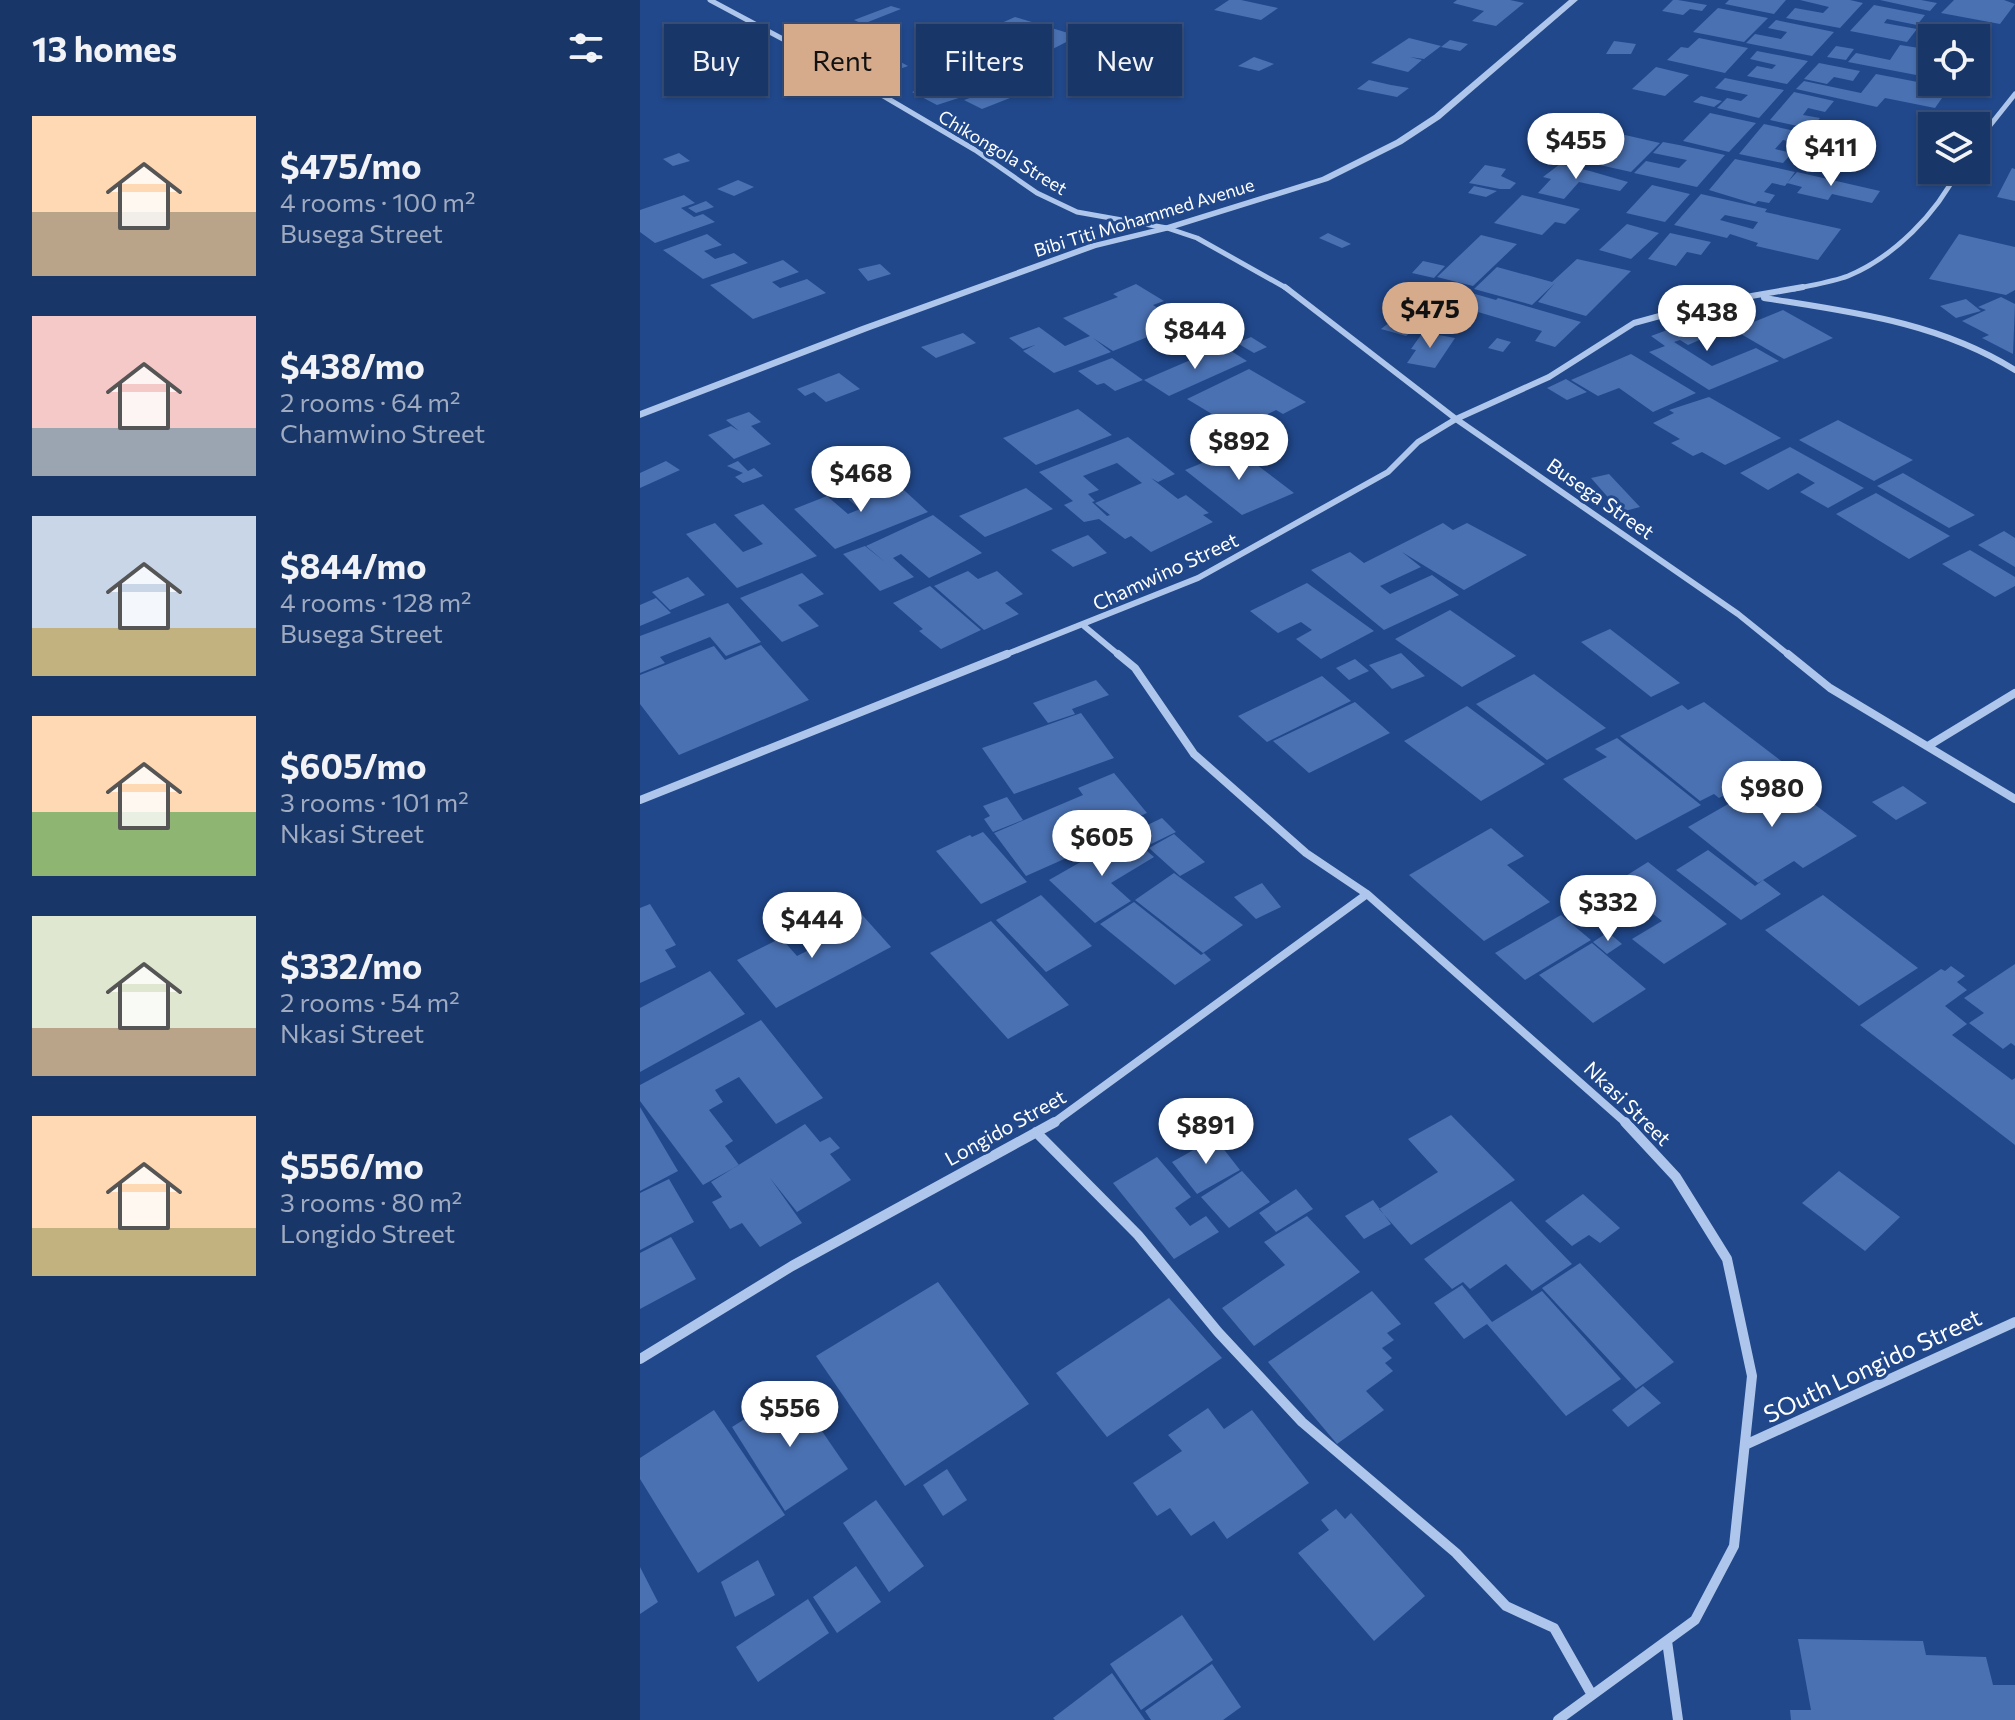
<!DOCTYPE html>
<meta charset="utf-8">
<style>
:root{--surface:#193668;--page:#223e6e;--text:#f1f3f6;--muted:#9fabc0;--line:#37507c;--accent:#d6ab8b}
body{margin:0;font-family:Commissioner,sans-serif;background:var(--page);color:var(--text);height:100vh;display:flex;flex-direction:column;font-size:30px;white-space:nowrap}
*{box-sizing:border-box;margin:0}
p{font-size:26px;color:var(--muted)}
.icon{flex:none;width:44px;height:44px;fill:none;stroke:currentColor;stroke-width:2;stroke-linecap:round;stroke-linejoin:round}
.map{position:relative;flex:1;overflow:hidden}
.details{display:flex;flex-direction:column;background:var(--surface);width:640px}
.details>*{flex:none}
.hud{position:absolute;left:24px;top:24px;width:760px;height:72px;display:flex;gap:16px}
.tools{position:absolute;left:1278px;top:24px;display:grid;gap:16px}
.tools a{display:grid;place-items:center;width:72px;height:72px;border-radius:0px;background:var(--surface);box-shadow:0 2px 6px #0004,0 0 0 2px var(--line);font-size:40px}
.price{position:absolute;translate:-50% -68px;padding:0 18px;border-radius:28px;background:#fff;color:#222;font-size:26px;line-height:52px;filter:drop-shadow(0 2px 4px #0008)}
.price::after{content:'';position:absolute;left:50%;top:48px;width:24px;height:18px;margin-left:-12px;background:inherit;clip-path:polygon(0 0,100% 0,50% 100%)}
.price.on{background:var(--accent);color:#111}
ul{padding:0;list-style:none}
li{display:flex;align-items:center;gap:24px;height:200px;padding:0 32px}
li span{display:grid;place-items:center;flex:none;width:224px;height:160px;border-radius:0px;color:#555}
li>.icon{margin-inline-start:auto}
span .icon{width:96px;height:96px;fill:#fffc;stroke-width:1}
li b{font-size:34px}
h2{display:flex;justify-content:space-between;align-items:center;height:96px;padding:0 32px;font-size:34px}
.tag{padding:0 28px;border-radius:0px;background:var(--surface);box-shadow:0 2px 6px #0004,0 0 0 2px var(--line);font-size:28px;line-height:72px}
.tag.on{background:var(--accent);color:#111}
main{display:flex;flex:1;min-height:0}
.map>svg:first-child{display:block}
.building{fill:#4a71b2;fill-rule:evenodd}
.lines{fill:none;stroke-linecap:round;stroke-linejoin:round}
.minor-far3{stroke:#aec6eb;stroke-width:5}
.minor-far2{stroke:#aec6eb;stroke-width:6}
.minor-far1{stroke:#aec6eb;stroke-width:8}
.minor{stroke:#aec6eb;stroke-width:10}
.tertiary{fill:#aec6eb;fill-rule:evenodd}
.labels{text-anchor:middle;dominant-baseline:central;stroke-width:6;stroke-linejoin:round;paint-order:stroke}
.far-street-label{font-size:18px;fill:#fff;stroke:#21488b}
.street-label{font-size:20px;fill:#fff;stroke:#21488b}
.near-street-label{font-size:24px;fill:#fff;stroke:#21488b}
</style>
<main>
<section class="details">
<h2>13 homes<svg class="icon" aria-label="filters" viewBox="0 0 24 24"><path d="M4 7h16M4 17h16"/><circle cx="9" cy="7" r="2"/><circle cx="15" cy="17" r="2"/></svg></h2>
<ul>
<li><span style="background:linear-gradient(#ffd9b3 60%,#b9a48a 0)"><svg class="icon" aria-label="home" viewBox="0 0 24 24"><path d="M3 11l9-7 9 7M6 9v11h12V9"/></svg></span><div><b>$475/mo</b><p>4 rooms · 100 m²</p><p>Busega Street</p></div></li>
<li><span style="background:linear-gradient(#f6c9c9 70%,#9aa5b1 0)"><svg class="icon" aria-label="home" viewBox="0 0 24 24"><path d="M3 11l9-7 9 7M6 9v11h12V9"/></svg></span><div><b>$438/mo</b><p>2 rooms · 64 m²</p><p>Chamwino Street</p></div></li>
<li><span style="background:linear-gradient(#c9d6e8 70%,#c2b280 0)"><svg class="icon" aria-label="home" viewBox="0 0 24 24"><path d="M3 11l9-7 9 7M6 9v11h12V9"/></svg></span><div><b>$844/mo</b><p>4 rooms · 128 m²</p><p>Busega Street</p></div></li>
<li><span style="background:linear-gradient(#ffd9b3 60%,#8fb573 0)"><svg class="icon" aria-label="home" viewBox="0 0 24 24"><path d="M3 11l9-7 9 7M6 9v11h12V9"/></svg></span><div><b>$605/mo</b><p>3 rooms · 101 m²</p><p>Nkasi Street</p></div></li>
<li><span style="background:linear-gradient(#dfe7d0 70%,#b9a48a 0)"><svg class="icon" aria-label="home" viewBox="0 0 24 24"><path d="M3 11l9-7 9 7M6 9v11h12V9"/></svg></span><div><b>$332/mo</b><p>2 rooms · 54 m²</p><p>Nkasi Street</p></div></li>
<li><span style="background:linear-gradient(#ffd9b3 70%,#c2b280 0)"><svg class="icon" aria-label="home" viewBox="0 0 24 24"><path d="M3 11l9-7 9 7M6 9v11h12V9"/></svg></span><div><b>$556/mo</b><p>3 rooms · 80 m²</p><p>Longido Street</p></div></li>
</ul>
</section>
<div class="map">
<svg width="1375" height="1720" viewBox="0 0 1375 1720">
<rect width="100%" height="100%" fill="#21488b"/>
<!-- building -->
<path class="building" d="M589,0H601L638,8L621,20L574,10Z
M817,0H870L884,3L856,26L832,21L844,11L813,3Z
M1033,0H1038L1067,5L1062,11L1050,9L1043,15L1022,11Z
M1089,0H1146L1134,14L1085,4Z
M1160,0H1210L1223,3L1200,28L1146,18L1155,8L1183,13L1189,7Z
M1240,0H1281L1297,3L1290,11Z
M1314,0H1364L1375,4L1360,24L1301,13Z
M1234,5L1285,15L1277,25L1247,19L1244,23L1277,29L1267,42L1210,31Z
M251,6L261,9L223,24L214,20Z
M1078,8L1128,18L1104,42L1053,32Z
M375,17L438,36L401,55L385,50L398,43L374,36L339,51L316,43Z
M1136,20L1194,32L1172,56L1106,43L1115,34L1141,39L1147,32L1128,28Z
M769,38L801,46L784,59L770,57L782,60L768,72L731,63Z
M1059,38L1108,48L1085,73L1027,60L1041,47L1048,48Z
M810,40L828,44L820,51L801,47Z
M974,41L996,44L991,54H966Z
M310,42L348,60L327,67L302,58L313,63L307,65L324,73L336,68L345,73L320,81L285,64L292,62L276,54Z
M1260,45L1292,50V78L1208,62L1216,53L1250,60Z
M1196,46L1214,49L1206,60L1187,57Z
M235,48L268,66L243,75L211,56Z
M1117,51L1168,61L1147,84L1107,76L1117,66L1132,69L1136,65L1110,59Z
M614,57L634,64L619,71L598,66Z
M1179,63L1220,71L1213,81L1194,77L1187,84L1164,79Z
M1016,67L1049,75L1025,96L992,89Z
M1236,74L1309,88L1295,108L1245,98L1237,107L1156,89L1164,81L1221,93Z
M1085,78L1144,90L1119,118L1077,108L1087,98L1101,101L1108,95L1075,88Z
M729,80L751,85L769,88L757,97L717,89Z
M304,81L328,95L297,105L272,92Z
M353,90L370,98L342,109L324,100Z
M1154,92L1194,101L1185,112L1168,108L1163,115L1180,118L1171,129L1130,120Z
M1061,96L1082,101L1074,107L1053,102Z
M1070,113L1116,123L1089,152L1043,141Z
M1124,124L1182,137L1174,147L1143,140L1135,149L1152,153L1143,163L1099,154Z
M950,127L1020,143L991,172L920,156Z
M1023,142L1039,145L1085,155L1057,187L994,173L1006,161L1039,168L1047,160L1013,153Z
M39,153L50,161L33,166L23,159Z
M1095,159L1142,169L1155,172L1145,186L1132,183L1124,192L1135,195L1129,203L1118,201L1115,204L1069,190Z
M920,164L950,171L988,182L980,191L939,182L924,199L898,193L911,179L903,177Z
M845,165L866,169L861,176L876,183L870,189H860L829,183Z
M1372,168L1375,169V201L1357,197Z
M1157,172L1240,191L1232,203L1192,194L1188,200L1157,193L1162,187L1147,183Z
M98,180L114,187L94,196L77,189Z
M1012,185L1050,194L1025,222L986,213Z
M834,186L857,191L846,197L828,193Z
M1061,194L1127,209L1125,212L1201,229L1178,260L1116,246L1118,243L1090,234L1087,238L1034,225ZM1085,215L1118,222L1113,229L1080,220Z
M44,195L55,203L41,208L54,217L63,214L75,222L15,243L0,232V210Z
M882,195L940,209L925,224L915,222L902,235L854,223Z
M66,201L74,207L56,213L48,208Z
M987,224L1019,233L991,259L959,250Z
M688,233L711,244L702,248L679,238Z
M1030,233L1071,242L1061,255L1047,252L1036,266L1008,259Z
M67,234L82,245L64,251L75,259L94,253L108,263L63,279L23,250Z
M1319,234L1375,247V290L1366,295L1289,279Z
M841,235L877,244L833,286L797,277Z
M937,259L991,271L946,316L898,302L915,283L892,305L834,289L857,267L912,282Z
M143,260L159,272L132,282L140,288L167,279L186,293L113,319L70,285Z
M783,261L805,266L794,278L772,273Z
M240,264L251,274L228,281L218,269Z
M793,282L856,300L858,298L941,322L915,347L895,341L902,331L811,304L808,307L825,312L807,328L762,316L781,324L766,336L741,329L759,315L752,313L766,301L761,300L775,289L782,291Z
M496,284L524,301L513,305L542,323L473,351L453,338L471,352L414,373L383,351L395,345L383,349L369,338L399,327L425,346L450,336L423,318L478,297L473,294Z
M1361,297L1375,304L1373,354L1342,338L1349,335L1322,321L1346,310L1338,307Z
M1326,299L1341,311L1316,318L1300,306Z
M1143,310L1193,338L1144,359L1094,330Z
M1079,311L1098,323L1048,345L1040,340L1034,342L1072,366L1116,348L1139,361L1069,390L1009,352L1025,346L1011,336Z
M783,332L815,338L795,368L767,363L776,350L771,349Z
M323,333L336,343L296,358L281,347Z
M611,337L627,347L614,353L597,343Z
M857,338L871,342L863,352L848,348Z
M583,346L607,361L529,396L504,380Z
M991,354L1056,393L1013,412L979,388L958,396L931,380Z
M472,358L503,380L475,391L464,383L457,385L438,371Z
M609,369L666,402L643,414L636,410L597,429L547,399Z
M199,373L220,389L186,402L174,392L165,396L157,389Z
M926,379L947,392L927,400L907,388Z
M1069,397L1141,438L1085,465L1062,452L1053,456L1031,443L1040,439L1013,423L1034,413L1029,410Z
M438,409L472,435L396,465L363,438Z
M109,412L121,422L111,426L131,444L94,459L68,435L91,426L99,431L86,420Z
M1198,420L1273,460L1234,481L1159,440Z
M488,437L535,474L518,482L511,478L538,499L546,495L569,513L563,515L573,522L511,552L491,536L485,539L459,519L444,522L424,505L433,501L399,472ZM477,463L502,483L455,503L470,515L467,516L452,502L455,501L448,494L459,490L443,476Z
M626,439L641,449L617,459L603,449Z
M1150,447L1224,488L1188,508L1160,492L1175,483L1158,473L1128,490L1100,473Z
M596,449L654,493L602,515L545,470Z
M26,461L40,470L0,488V473Z
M98,461L108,471L114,468L123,476L103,483L95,477L103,473L87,466Z
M1263,473L1335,515L1309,528L1237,486Z
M969,474L1000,507L981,512L951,478Z
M254,481L288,512L195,549L154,509L187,496L208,514L220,509L208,499Z
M386,488L413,509L345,537L319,516Z
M1236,493L1310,536L1269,559L1196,514Z
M123,504L177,556L97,588L46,534L75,523L103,552L123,544L94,515Z
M293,515L342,553L289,578L261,554L253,558L274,577L240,591L203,554L225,546L245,562L226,546Z
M803,523L813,530L827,523L887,555L824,590L762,552L781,567L740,586L750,594L792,575L819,595L744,630L671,570L710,552L724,563Z
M1364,531L1375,538V567L1338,545Z
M448,535L467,553L433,567L411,550Z
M1330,550L1375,577V586L1355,597L1302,564Z
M328,571L338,579L357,571L383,594L365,603L379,614L344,630L294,586Z
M162,573L184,594L158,605L179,626L142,642L100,598Z
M48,577L65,595L30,610L12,592Z
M667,583L734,631L681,659L656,639L672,630L661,622L638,633L610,611Z
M290,586L341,630L301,649L279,631L283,629L253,603Z
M16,598L31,613L0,626V605Z
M88,603L121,642L86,656L70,637L20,657L25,663L0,673V636Z
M810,610L876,656L822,687L755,639Z
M970,629L1040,683L1011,697L941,642Z
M121,645L169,700L39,755L0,704V675L74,646L85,660Z
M761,653L785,676L752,689L729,665Z
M715,659L729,671L709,680L696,668Z
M894,674L966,728L907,760L836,704Z
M682,676L711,701L627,742L598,716Z
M456,680L469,695L432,709L435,714L408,723L393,703Z
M715,702L750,733L669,773L633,741Z
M1064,702L1144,763L1079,798L1074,794L1060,801L980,736L1042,705L1048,710Z
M827,706L905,764L841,801L764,741Z
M441,713L474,758L374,794L342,748Z
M977,738L1061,805L996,840L923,779L967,757L955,749Z
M474,773L507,813L479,825L485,832L386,876L354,833L443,795L438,788Z
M1142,773L1179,800L1174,804L1217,836L1163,868L1154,861L1118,883L1048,827Z
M1263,786L1287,803L1256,820L1232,802Z
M367,797L383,820L353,832L344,819L350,816L343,806Z
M522,818L536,832L507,846L493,832Z
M851,828L884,856L867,865L910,902L844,941L769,875Z
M343,832L387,882L341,904L296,851L330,835L332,837Z
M534,834L565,862L540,876L509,848Z
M488,835L514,857L471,883L491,901L455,923L409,880Z
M1068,850L1115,886L1123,880L1141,894L1101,920L1036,870Z
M1008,862L1087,924L1024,964L992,939L1022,921L1007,909L968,931L938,906Z
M534,873L603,925L563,953L495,900Z
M622,883L641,907L616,919L594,897Z
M401,895L452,946L406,972L356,920Z
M1183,895L1278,968L1219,1006L1125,930Z
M494,902L561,955L564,953L571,960L535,985L460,924Z
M10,904L36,945L25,950L36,967L0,983V908Z
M215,907L251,947L136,1008L97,960L141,938L157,956L209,930L197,916Z
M921,915L951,940L885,980L855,953Z
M351,921L429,1005L368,1039L290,953Z
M968,932L982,944L967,954L953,942Z
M952,943L1006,989L953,1023L899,975Z
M1375,964V1046L1371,1043L1363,1049L1329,1023L1344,1013L1324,998Z
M1311,966L1325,976L1317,982L1327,990L1305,1006L1327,1024L1312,1035L1372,1080L1375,1078V1145L1220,1025L1301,969L1305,971Z
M70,971L105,1014L0,1072V1008Z
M121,1020L183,1098L136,1124L99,1077L75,1090L83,1102L69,1110L93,1141L85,1146L99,1165L63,1185L0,1101V1085Z
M0,1107L38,1171L0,1191Z
M811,1115L875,1180L771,1245L739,1209L798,1172L768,1139Z
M165,1124L180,1142L190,1137L200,1148L190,1154L211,1180L157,1212L130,1178L162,1223L120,1247L102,1223L90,1229L72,1202L82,1197L71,1182Z
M575,1138L600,1170L557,1194L532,1162Z
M517,1157L551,1197L535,1208L550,1226L566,1216L579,1232L534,1259L473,1183Z
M602,1171L630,1202L589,1228L561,1197Z
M1199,1171L1260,1217L1225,1251L1162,1203Z
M29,1179L54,1222L0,1250V1193Z
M656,1189L673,1209L636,1232L619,1213Z
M943,1194L980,1228L960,1243L949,1235L932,1246L905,1221Z
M733,1200L751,1224L724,1239L705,1216Z
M871,1201L932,1264L892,1291L866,1264L830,1289L823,1282L812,1289L784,1259Z
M667,1216L720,1272L614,1346L582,1308L645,1265L624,1242Z
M31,1237L56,1279L0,1309V1253Z
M940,1263L1034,1362L996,1389L902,1288Z
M298,1282L389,1404L265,1486L176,1356Z
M822,1285L852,1322L902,1291L981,1379L926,1416L847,1324L824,1339L794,1303Z
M732,1291L761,1324L747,1333L754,1340L742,1348L752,1358L745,1363L753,1371L726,1391L744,1410L697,1444L628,1362Z
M529,1298L582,1358L467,1437L416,1373Z
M1003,1386L1021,1403L988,1427L972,1410Z
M153,1389L208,1469L145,1511L92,1427Z
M568,1408L584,1429L612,1410L669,1483L587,1539L574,1521L551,1536L530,1508L517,1516L493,1483L542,1451L528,1435Z
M74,1410L145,1515L58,1573L0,1479V1458Z
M307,1469L327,1500L303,1516L283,1485Z
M236,1500L284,1566L249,1592L203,1523Z
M696,1509L705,1519L711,1513L785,1596L734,1641L658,1553L689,1530L681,1520Z
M118,1560L135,1595L95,1617L81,1582Z
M216,1566L241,1602L197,1633L173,1597Z
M0,1567L18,1602L0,1614Z
M168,1599L189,1633L118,1682L96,1647Z
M542,1615L573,1660L501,1710L470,1664Z
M1158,1639L1283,1641L1286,1655L1346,1657L1353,1685H1375V1720H1151L1150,1710H1171Z
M572,1664L601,1707L583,1720H511L505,1711Z
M472,1673L505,1720H415L413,1718Z"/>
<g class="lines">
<!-- minor-far3 -->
<path class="minor-far3" d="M70,0L184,61L335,150L397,193L437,212L527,228L557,238L648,289
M1336,143L1375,94
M1154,289C1172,285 1192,282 1208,276C1254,257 1297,213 1318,170"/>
<!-- minor-far2 -->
<path class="minor-far2" d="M645,287L816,419L1098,614L1150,656
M1124,298C1212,312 1298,322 1375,370
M444,626L480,656
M362,656L558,578L748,472L778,442L816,419L909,377L994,323L1060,305L1163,287"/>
<!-- minor-far1 -->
<path class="minor-far1" d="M478,654L495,668L554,754L666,853L727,894L987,1124
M1148,654L1190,688L1375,799
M1288,746L1375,693
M0,800L367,654
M412,1124L727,894"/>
<!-- minor -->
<path class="minor" d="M396,1132L498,1235L578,1332L662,1422L816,1553L866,1606L914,1628L952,1695
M0,1359L152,1266L415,1122
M1105,1445L1375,1322
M1027,1641L1038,1720
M918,1720L1055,1620L1094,1546L1112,1376L1087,1259L1036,1177L985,1122"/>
<!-- tertiary -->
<path class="tertiary" d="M929,0H938L800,119L762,144L688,181L530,230L456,248L230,330L0,418V411L222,326L450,244L524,226L682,177L756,140L794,115Z"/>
</g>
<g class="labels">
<!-- far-street labels -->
<g class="far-street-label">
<text transform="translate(363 152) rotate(31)">Chikongola Street</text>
<text transform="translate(504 217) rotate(-17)">Bibi Titi Mohammed Avenue</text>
</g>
<!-- street labels -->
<g class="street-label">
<text transform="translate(961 498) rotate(35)">Busega Street</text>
<text transform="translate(525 571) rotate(-25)">Chamwino Street</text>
<text transform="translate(988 1103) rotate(44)">Nkasi Street</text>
<text transform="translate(365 1127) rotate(-29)">Longido Street</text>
</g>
<!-- near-street labels -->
<g class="near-street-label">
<text transform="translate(1232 1365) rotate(-25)">SOuth Longido Street</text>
</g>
</g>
</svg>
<div class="tools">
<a><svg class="icon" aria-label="locate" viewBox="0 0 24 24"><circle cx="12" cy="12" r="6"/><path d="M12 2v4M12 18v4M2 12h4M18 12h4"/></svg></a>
<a><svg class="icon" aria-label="layers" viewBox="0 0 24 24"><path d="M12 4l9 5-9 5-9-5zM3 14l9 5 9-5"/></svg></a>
</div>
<b class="price" style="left:936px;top:181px">$455</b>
<b class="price" style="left:1191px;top:188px">$411</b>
<b class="price on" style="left:790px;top:350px">$475</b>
<b class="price" style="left:1067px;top:353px">$438</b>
<b class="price" style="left:555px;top:371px">$844</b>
<b class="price" style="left:599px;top:482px">$892</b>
<b class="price" style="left:221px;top:514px">$468</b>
<b class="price" style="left:1132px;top:829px">$980</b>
<b class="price" style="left:462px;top:878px">$605</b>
<b class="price" style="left:968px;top:943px">$332</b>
<b class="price" style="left:172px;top:960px">$444</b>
<b class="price" style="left:566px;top:1166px">$891</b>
<b class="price" style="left:150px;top:1449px">$556</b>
<div class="hud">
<a class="tag">Buy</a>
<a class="tag on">Rent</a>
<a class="tag">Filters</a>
<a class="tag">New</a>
</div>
</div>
</main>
